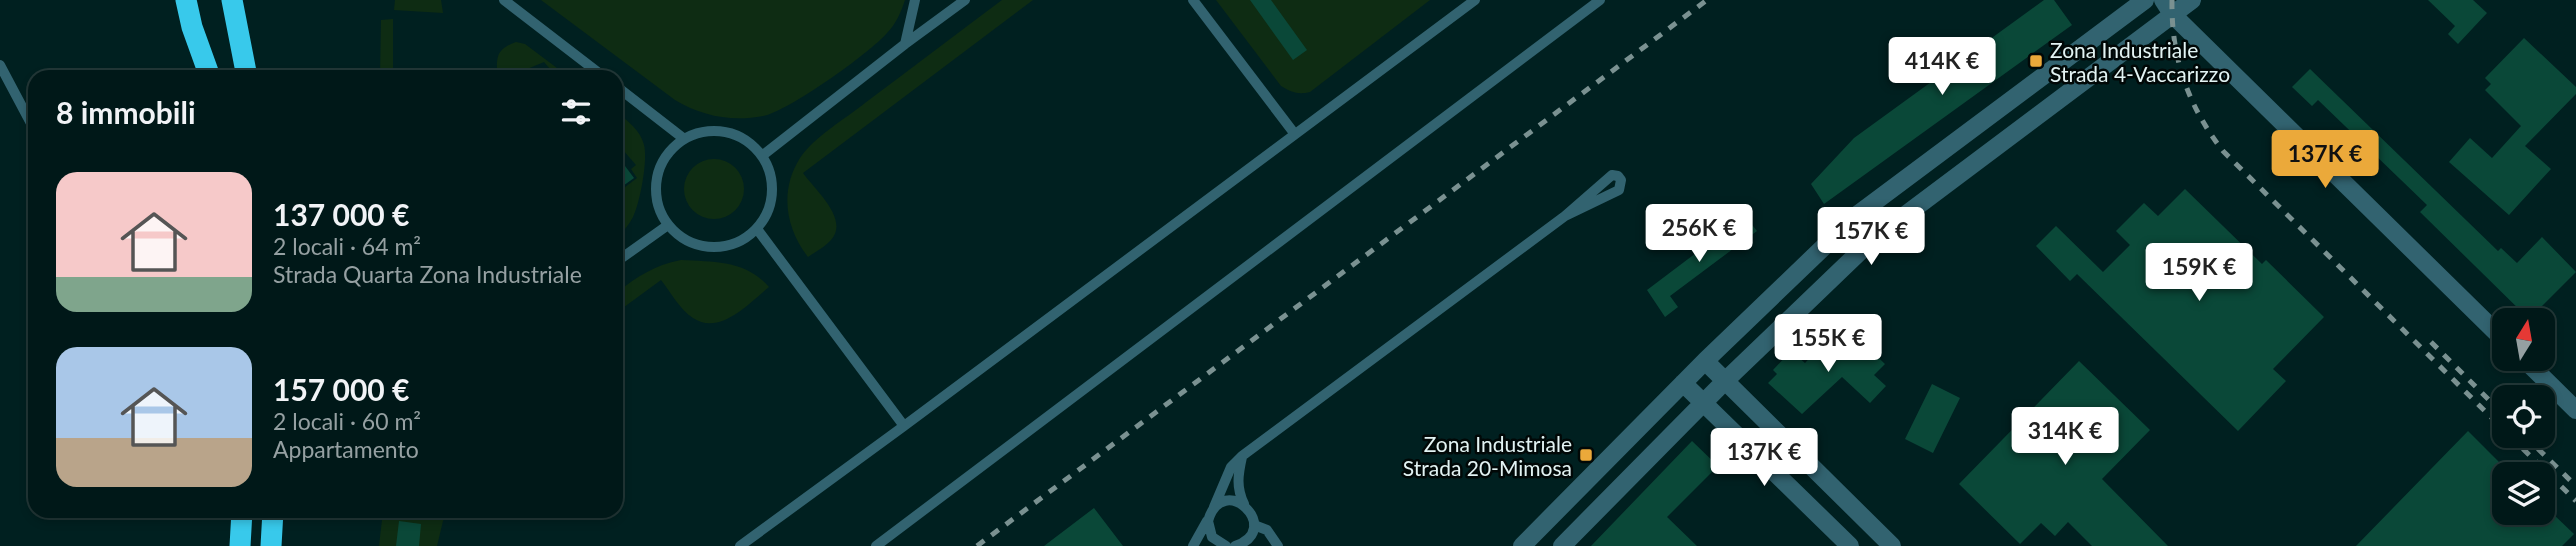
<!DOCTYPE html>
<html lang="it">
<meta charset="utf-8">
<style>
:root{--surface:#001818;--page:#0e2525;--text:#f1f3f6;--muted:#95a0a2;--line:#223737;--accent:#eba93a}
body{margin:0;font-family:Lato,sans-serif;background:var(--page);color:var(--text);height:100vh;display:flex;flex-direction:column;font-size:26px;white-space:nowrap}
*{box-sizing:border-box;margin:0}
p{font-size:23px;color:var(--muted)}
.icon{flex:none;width:38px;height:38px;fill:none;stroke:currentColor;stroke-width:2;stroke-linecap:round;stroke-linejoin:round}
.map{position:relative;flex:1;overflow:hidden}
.drawer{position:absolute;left:28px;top:70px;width:595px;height:448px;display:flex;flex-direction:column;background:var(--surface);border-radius:21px;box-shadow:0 4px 10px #0003,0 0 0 2px var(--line)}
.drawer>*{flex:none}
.needle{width:46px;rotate:11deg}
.fabs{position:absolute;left:2492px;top:308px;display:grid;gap:14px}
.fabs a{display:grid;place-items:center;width:63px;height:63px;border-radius:14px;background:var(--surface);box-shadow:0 4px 10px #0003,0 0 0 2px var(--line);font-size:35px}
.price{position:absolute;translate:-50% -60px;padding:0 16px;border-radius:7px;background:#fff;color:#222;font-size:23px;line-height:46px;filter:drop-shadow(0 2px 4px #0008)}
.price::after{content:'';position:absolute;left:50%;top:42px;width:21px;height:16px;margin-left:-10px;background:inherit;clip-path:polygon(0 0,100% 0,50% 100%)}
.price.selected{background:var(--accent);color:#111}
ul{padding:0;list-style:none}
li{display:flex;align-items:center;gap:21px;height:175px;padding:0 28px}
li span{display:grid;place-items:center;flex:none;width:196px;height:140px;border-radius:21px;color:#555}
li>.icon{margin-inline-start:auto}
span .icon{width:84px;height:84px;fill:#fffc;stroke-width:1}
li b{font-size:30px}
h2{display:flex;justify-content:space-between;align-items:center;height:84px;padding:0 28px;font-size:30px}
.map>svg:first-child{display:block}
.green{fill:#0e2c13}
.building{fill:#0a4838}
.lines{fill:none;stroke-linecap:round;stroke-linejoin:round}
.service{stroke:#326370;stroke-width:10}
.minor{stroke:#326370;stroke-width:18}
.motorway{stroke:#38c9eb;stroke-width:21}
.rail{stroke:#7a9191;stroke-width:5;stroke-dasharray:9 9;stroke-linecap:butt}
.poi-dot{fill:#eba93a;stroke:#010807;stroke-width:2.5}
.labels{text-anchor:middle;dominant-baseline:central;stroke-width:5;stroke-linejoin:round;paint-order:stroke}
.poi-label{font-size:21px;fill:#e2f3f3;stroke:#010807;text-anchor:start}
</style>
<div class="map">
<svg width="2576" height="546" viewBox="0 0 2576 546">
<rect width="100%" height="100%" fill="#002020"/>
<!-- green -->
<path class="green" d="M395,0H441L443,13L394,10Z
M541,0H905C901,12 896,24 887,33C870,53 787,112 763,116C731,122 702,116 675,100Z
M1002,0H1033L803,173C814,189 850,219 831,240C825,247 815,252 808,257C786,229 779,191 800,158C815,136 844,120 865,103C911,69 956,34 1002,0Z
M1216,0H1430L1310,92C1298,95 1291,92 1281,86Z
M393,19V77H380L381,20Z
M516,42L525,44L569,77H557L544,62L508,77H497C497,57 495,50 516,42Z
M616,112C627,120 641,131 644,145C648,160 640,203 633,217C629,225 623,232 616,238V194L637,178L631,169L636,165L616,142Z
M684 189a30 30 0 1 1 60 0a30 30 0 1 1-60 0Z
M681,260C715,262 745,260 769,287C749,303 720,336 693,318C680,310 670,291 661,280L616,313V293C637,277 654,265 681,260Z
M383,511H448L443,521L437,546H379Z"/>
<!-- building -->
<path class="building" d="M1250,0H1271L1307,50L1293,60Z
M2044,0H2054L2072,25L1824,204L1811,184L1854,138Z
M2428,0H2473L2487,13L2458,44L2448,34L2455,26Z
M2524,38L2576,87V94L2525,146L2551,169L2509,215L2449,162L2470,138L2492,158L2521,126L2485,90L2491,84L2485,78Z
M2310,69L2498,251L2501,248L2517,263L2542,237L2576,272L2529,319L2420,212L2427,205L2318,100L2312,106L2292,87Z
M616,154L634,178L616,191Z
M2185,189L2262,264L2266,260L2324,317L2273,369L2286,381L2238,431L2077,274L2070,281L2036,246L2056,226L2103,272L2130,245L2116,231L2144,203L2158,216Z
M1745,216L1757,231L1670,296L1678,307L1665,317L1647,290Z
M1853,333L1885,364L1874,375L1886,386L1870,403L1842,377L1802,414L1768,383L1777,374L1773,370L1791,351L1805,363L1823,344L1833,354Z
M2079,361L2150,430L2102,479L2168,546H2092L2068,522L2055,536L2041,523L2020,544L1959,484Z
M1932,384L1960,398L1933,453L1905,439Z
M2468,431L2504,467V513H2552L2574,534L2562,546H2356Z
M1692,441L1718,466L1667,517L1697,546H1591Z
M1094,508L1123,546H1044Z
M399,521L421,524L419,546H396Z"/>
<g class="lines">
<!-- service -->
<path class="service" d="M504,0L604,77
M1193,0L1294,133
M905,44L915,0
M0,65L35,131
M616,86L683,138
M656 189a58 58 0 1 1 116 0a58 58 0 1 1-116 0Z
M763,155L905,44L965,0
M757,229L904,426
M616,262L668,225
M1242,457C1238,475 1236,487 1244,504
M1214,507L1231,467L1242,456L1565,216L1612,175L1618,176L1621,180L1619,190L1565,216
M1254,525L1267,530L1278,546
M740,546L904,426L1475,0
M876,546L1600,0
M1193,546L1207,521
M1226,546L1212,537L1208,521C1223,469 1285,530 1235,546"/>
<!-- minor -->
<path class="minor" d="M2163,0L2172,14L2504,340
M2524,359L2576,410
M1705,361L1892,546
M1683,383L1850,546
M1522,546L1705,361L1857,215L2145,0
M1562,546L1725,381L1872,240L2192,0"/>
<!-- motorway -->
<path class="motorway" d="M186,0L192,27L210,77
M232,0L247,77
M240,546L242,511
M271,546L273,511"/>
<!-- rail -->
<path class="rail" d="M2172,0C2171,58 2188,106 2223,151L2504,430
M2431,342L2504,415
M2510,436L2576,501
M2525,436L2576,486
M977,546L1707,0"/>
</g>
<!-- markers -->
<g class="poi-dot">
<rect x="2029" y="54" width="14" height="14" rx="3.5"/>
<rect x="1579" y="448" width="14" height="14" rx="3.5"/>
</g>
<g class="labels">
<!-- poi labels -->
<g class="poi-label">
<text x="2050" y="49">Zona Industriale<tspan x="2050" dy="24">Strada 4-Vaccarizzo</tspan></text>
<text x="1572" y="443" text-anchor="end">Zona Industriale<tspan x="1572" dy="24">Strada 20-Mimosa</tspan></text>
</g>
</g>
</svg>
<div class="fabs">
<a><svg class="needle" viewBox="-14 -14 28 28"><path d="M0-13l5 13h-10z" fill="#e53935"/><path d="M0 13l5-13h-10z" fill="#95a0a2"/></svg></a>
<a><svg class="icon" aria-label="locate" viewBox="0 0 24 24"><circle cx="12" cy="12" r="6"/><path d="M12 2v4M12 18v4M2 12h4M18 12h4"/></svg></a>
<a><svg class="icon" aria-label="layers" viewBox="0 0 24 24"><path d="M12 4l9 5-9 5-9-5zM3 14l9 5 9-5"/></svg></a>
</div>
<b class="price" style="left:1942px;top:97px">414K €</b>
<b class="price selected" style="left:2325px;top:190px">137K €</b>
<b class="price" style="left:1699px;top:264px">256K €</b>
<b class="price" style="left:1871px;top:267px">157K €</b>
<b class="price" style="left:2199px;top:303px">159K €</b>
<b class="price" style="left:1828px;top:374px">155K €</b>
<b class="price" style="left:2065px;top:467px">314K €</b>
<b class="price" style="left:1764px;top:488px">137K €</b>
<section class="drawer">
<h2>8 immobili<svg class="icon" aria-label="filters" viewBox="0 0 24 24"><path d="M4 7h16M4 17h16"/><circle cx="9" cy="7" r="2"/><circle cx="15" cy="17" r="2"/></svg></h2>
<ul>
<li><span style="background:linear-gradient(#f6c9c9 75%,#7fa58c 0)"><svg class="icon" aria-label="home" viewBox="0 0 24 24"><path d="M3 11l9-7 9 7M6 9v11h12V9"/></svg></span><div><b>137 000 €</b><p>2 locali · 64 m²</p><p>Strada Quarta Zona Industriale</p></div></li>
<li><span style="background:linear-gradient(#a9c7e8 65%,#b9a48a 0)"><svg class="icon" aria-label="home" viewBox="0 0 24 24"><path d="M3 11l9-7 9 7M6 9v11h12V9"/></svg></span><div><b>157 000 €</b><p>2 locali · 60 m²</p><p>Appartamento</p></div></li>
</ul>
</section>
</div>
